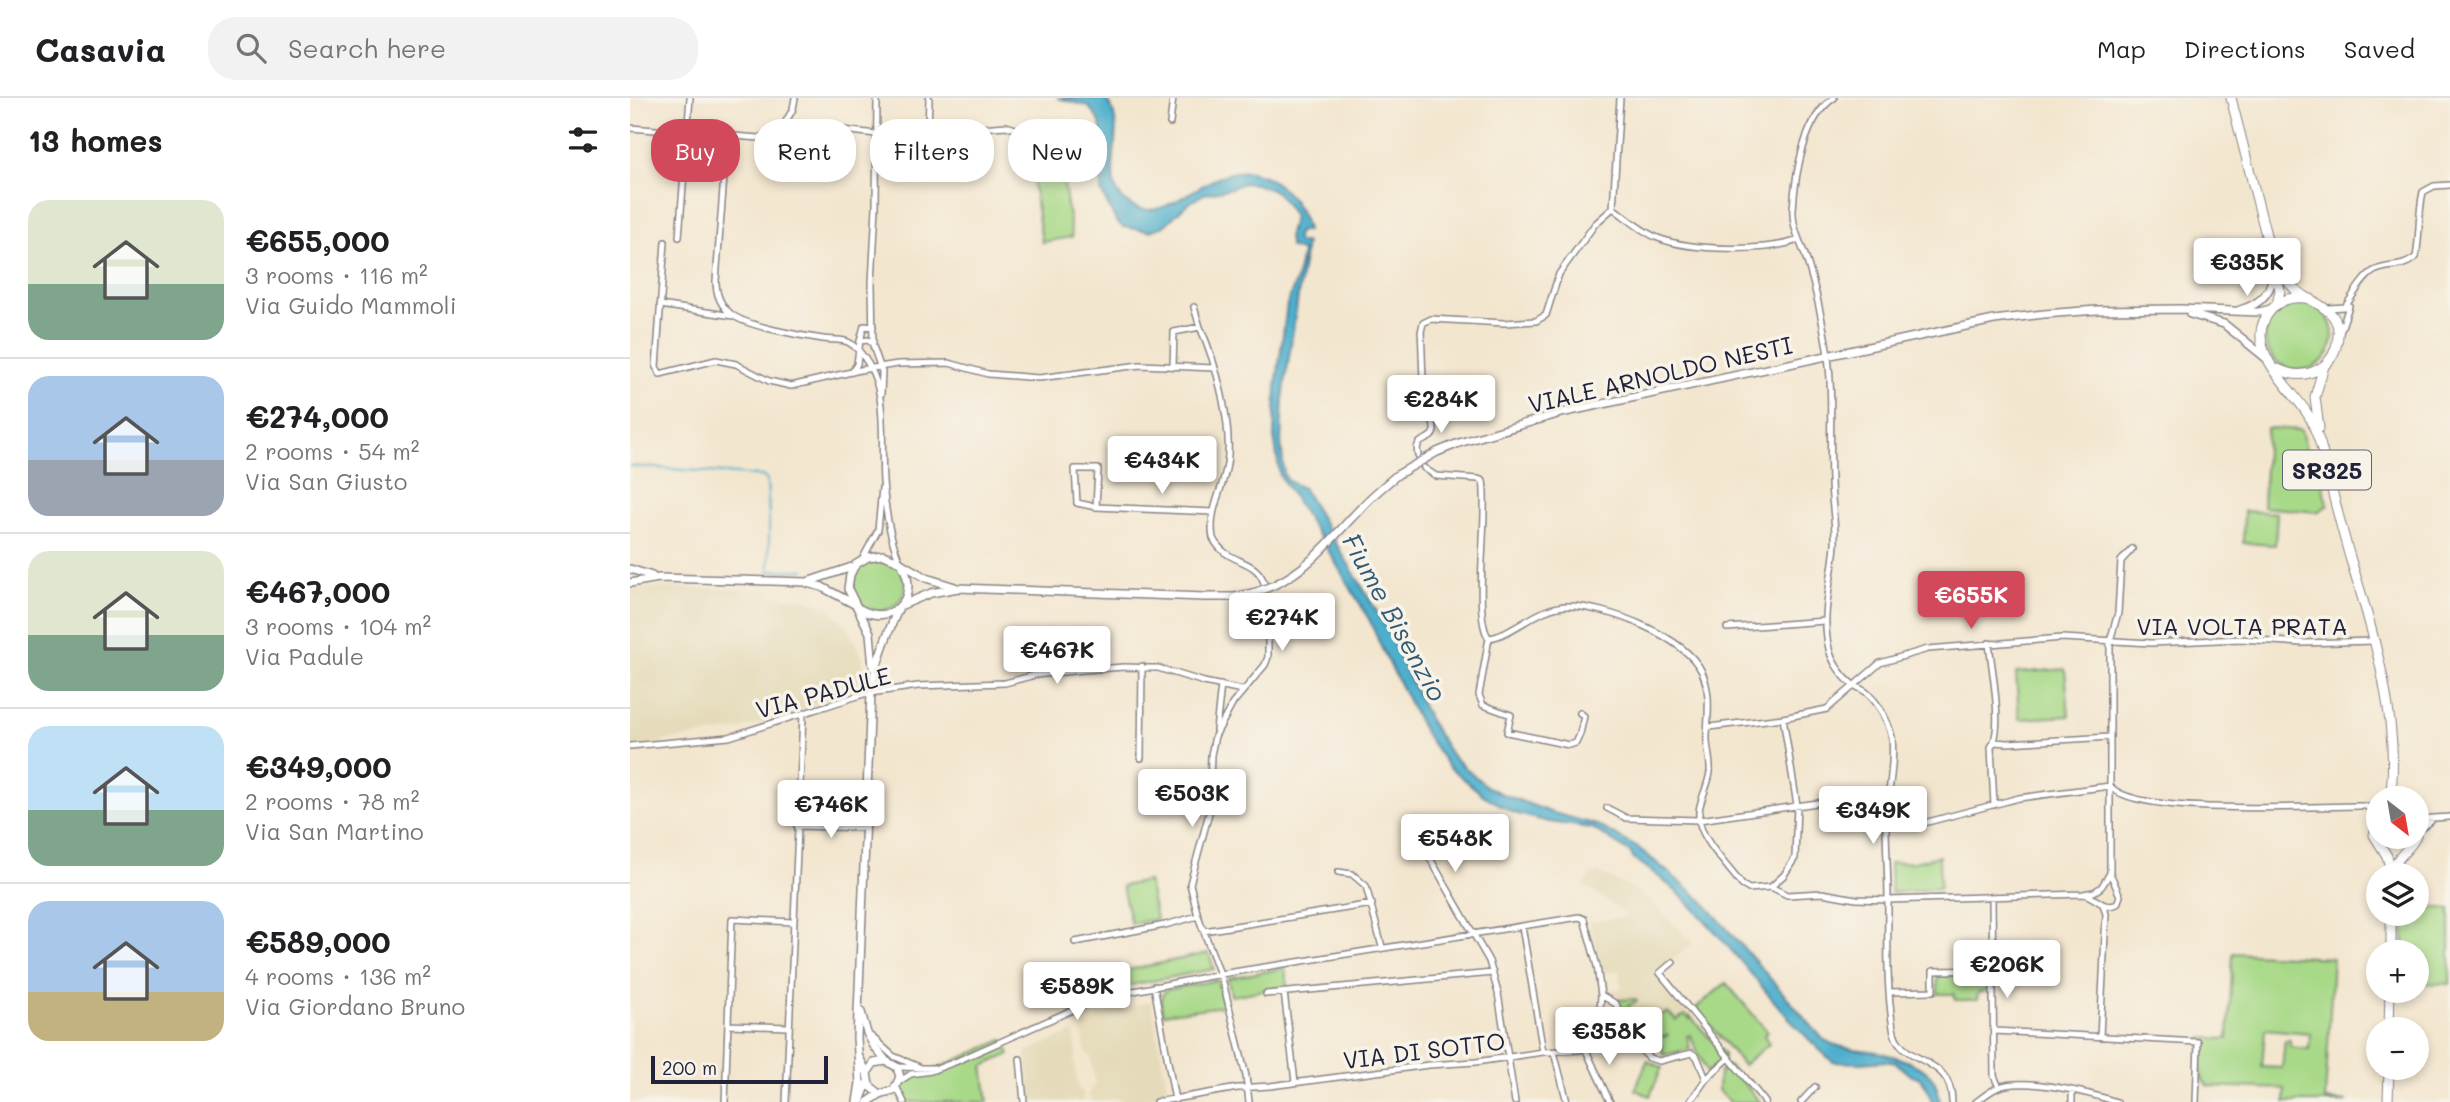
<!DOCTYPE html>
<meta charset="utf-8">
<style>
:root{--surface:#fff;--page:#f2f2f2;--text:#202124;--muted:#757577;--line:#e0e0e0;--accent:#d1495b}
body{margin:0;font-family:Mali,sans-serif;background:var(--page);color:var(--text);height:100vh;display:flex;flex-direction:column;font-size:26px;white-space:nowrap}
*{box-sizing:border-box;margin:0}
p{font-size:23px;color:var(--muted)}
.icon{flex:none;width:38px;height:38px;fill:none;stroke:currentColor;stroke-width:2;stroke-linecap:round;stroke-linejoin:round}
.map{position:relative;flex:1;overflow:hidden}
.side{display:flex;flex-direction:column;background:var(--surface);width:630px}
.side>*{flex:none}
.guide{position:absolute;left:21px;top:21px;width:665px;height:63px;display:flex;gap:14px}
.needle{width:46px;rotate:149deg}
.fabs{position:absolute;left:1736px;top:688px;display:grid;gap:14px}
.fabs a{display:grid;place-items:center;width:63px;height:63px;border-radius:50%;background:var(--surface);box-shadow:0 4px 10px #0003;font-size:35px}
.scale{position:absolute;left:21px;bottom:18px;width:177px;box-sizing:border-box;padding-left:7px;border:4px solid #22223b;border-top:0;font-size:19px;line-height:24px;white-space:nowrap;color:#22223b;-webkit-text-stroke:5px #f7f3e8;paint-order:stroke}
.price{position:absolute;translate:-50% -60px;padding:0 16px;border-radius:7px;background:#fff;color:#222;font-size:23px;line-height:46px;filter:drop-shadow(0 2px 4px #0008)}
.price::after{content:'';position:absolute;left:50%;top:42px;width:21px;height:16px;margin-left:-10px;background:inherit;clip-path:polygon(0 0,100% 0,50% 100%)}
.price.current{background:var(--accent);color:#fff}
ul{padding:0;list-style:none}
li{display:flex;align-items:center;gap:21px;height:175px;padding:0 28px}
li+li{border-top:2px solid var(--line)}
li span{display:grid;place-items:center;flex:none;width:196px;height:140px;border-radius:21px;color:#555}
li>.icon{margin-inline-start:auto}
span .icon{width:84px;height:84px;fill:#fffc;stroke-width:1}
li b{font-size:30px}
h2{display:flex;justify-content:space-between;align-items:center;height:84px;padding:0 28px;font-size:30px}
.pill{padding:0 24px;border-radius:28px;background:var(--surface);box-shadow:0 4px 10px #0003;font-size:24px;line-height:63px}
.pill.current{background:var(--accent);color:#fff}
header{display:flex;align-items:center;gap:42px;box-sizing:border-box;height:98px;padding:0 35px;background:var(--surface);border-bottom:2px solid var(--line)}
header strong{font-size:33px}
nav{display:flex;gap:38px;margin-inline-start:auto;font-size:24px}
.search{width:490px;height:63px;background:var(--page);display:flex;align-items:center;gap:18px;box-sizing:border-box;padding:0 24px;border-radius:28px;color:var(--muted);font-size:26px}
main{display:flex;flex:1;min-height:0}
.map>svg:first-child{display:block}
.built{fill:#e5dbba}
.green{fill:#a8d988;stroke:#657e62;stroke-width:2;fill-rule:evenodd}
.water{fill:#4dafcc;stroke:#386884;stroke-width:2}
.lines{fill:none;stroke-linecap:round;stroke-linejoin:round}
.stream{stroke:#4dafcc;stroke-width:2}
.minor-casing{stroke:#8a8485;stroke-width:8}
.tertiary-casing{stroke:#8a8485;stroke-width:10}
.primary-casing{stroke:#8a8485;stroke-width:11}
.minor{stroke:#fff;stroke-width:5}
.tertiary{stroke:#fff;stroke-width:7}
.primary{stroke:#fff;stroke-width:9}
.tertiary-bridge-casing{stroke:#8a8485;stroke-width:10;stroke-linecap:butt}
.tertiary-bridge{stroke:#fff;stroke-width:7}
.labels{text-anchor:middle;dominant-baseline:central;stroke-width:7;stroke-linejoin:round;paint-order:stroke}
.shield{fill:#f7f3e8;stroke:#62616f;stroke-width:2}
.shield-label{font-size:23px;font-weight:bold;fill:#22223b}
.street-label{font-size:24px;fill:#22223b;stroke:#f7f3e8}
.water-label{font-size:26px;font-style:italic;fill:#335a75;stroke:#f7f3e8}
</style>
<header>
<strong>Casavia</strong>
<div class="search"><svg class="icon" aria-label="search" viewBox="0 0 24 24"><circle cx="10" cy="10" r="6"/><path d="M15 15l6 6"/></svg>Search here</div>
<nav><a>Map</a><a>Directions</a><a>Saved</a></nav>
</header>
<main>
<section class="side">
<h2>13 homes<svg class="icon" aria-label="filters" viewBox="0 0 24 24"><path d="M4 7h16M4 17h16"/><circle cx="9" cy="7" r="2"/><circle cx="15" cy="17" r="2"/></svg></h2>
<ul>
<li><span style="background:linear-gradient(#dfe7d0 60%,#7fa58c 0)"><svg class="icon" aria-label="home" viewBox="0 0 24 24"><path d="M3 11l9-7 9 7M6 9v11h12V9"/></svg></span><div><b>€655,000</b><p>3 rooms · 116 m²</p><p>Via Guido Mammoli</p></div></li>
<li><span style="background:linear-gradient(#a9c7e8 60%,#9aa5b1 0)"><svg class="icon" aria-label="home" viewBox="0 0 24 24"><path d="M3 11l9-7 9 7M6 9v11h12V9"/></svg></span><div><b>€274,000</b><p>2 rooms · 54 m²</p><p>Via San Giusto</p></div></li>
<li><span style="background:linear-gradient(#dfe7d0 60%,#7fa58c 0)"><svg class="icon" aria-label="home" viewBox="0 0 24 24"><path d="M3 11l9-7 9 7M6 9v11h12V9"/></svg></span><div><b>€467,000</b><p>3 rooms · 104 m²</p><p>Via Padule</p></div></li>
<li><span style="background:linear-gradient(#bfe0f5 60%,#7fa58c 0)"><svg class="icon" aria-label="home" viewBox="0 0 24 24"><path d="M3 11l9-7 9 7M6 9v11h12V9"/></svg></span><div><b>€349,000</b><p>2 rooms · 78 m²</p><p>Via San Martino</p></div></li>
<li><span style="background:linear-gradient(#a9c7e8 65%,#c2b280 0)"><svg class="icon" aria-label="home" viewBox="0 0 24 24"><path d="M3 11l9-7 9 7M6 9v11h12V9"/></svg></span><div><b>€589,000</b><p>4 rooms · 136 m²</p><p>Via Giordano Bruno</p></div></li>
</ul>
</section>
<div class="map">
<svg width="1820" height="1004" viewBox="0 0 1820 1004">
<rect width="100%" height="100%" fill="#f7f3e8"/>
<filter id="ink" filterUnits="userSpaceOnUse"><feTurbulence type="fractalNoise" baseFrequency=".0143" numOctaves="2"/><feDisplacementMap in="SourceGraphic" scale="14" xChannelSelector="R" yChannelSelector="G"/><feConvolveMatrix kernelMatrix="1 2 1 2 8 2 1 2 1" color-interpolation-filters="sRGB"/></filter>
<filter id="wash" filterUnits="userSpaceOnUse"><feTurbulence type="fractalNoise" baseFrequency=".00686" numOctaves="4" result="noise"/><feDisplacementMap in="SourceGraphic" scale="28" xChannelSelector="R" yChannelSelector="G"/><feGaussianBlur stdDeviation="1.57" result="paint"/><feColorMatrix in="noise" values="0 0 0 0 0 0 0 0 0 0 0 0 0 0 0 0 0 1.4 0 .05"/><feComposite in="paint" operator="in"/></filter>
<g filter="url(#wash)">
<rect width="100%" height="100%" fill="#f3e6cf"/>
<!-- built -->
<path class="built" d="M14,489L138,492L140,498L179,502L198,509L217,528L233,561L231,589L157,617L103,633L38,642L0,658V493Z
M968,775L1004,791L1021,804L1063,845L1026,876L1059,917L1056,933L1006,944L982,892L991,891L989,873L972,874L959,824L996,819L993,814L954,787L961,777Z
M521,903L538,994L535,997L498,1004L487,1000L466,1004L458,999V996L465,986L461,959L456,955L451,929L468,921L469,918Z
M444,934L447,957L444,962L448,990L453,994L454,1001L452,1004H402L396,954Z"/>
<!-- green -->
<path class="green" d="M431,67L442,139L412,144L402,78Z
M1635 238a34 34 0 1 1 68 0a34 34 0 1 1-68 0Z
M1637,330L1671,332L1680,367L1693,381L1694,395L1698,407L1687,414L1633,409Z
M1614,413L1647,415L1645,447L1613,445Z
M223 487a26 26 0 1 1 52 0a26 26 0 1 1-52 0Z
M1435,571L1439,618L1389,621L1386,575Z
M1309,758L1310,790L1261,795L1260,765L1284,764Z
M518,783L526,821L501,826L492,788Z
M1787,808L1820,811V886L1787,885V854H1774V816H1787Z
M579,855L584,871L491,889L455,901L451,882Z
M1603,855L1703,860L1695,1002L1717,1004H1655V991L1578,988C1566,978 1572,955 1573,940L1598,941ZM1635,931L1680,935L1679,951L1660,949V942H1655L1652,970L1632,969Z
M655,870L657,888L601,898L598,880Z
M1307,877H1359V892L1348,895L1347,902H1325L1324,896H1308Z
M587,882L594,908L533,916C531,907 529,899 536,892Z
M1096,885L1138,934L1134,937L1139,946L1113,967L1066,910Z
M1005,901L1007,903L998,908L1003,918L1011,914L1019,923L1038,914L1046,922L1055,917L1060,921V918L1094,956V960L1077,975L1060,937L1057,938L1060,951L1034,957L1029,940L1039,937L1006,944L988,902Z
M373,942L380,956L353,968L358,1004H274L270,998L269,986L277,978L301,973Z
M1017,963L1032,969L1020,998L1005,992Z
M1096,968H1099L1130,1004H1100L1088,992L1089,975Z"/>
<!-- water -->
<path class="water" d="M427,0H474C505,28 460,86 502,108C548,132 595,34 654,92C666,104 674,116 677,133H671L666,137L667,144L676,145L653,300L651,343L654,376L658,383L673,390L756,529L799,622L822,658L856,688L870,695L920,714L967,727L1010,751L1072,802L1193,941C1212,953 1230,950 1251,955C1265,958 1291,967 1301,978C1307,985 1309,996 1310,1004H1302L1297,990L1290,980L1282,978L1266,965L1255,963L1232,965L1203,964C1151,919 1113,861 1065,812C1047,792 1025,775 1003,760L1001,755L962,730L919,724L884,715L853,697L818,668L794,634L752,551L740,523L701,457L650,378L644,339L646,289L657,206L666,183L672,156L671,153L660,149L658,139L664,118L647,94L626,86L613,85L602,90L574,96L556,107L534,128L520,133L493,129L486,123L471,93L472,40L470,24L458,8Z"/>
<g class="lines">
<!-- stream -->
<path class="stream" d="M0,368L132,378L137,382L139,418V473L175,472"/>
</g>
</g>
<g filter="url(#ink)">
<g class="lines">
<defs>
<path id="minor" d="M247,0L246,109L242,185L243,248L252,274L251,296
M1204,0C1174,19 1165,77 1163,111C1162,128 1169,141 1175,157C1184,184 1191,216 1196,244C1204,293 1199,334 1201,382C1201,403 1206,424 1205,446C1203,481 1190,515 1199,551C1202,564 1212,578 1222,586C1226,589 1232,591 1236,594C1249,605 1258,623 1262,639C1265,668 1257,697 1256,725C1256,750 1258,775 1258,801C1258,844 1256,887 1263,930C1269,969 1322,955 1322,1004
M155,25L246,36L298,34L376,28L428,44L433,65
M540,25L543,0
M0,30L129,40L155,25L163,11L165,0
M298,34L299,0
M97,39L86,183C86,196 90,207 101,216C115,228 172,238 193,241C207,243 216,239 227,251C261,286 250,338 253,383C255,411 259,440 271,466
M983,110C997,120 1012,134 1028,140C1061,153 1136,154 1168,142
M49,139L60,0
M35,144L26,269L30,276L86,262L106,266L139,283L161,288L230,272L268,266L319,265L358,276L409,280L510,267L585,270
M30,207L103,218
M564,209L570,229
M1698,210L1715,209C1723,198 1732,180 1744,173C1760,165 1770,172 1786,159C1790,137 1788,116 1793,94L1804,88L1820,87
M1710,235L1719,208
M230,243L234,228L243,229
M543,269L544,234L570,229C586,264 603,328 597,366C593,392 578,413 583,440C596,467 626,459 634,485
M222,274L227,266L230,243L238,242L243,246
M788,357C783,338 802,345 804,333C805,326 800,317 798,311C791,287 793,259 791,234L793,225L801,221L874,225L906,223L916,217L929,176L965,126L983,110L990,0
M794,370L806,378L848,381L853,383C859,412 842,522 859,540
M466,409L468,371H445L447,405L466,409L583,414
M233,460L248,432L252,390
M1097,530L1195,523
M859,540C882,538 908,508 938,508C976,508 1055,538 1072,574C1081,595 1078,615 1077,637C1076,649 1081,662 1080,674C1078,692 1065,707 1070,726C1074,744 1100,771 1112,787L1119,791L1141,789
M859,540L849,597L853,607L881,617L877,634L939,647L946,645L950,636L954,618L950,615
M1359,545C1361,567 1374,632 1361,649L1364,707
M1079,629L1153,620L1197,611L1250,565L1298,551L1432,540L1521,545L1610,541L1673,545L1744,543
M586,632L591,587
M1365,644L1377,645L1480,639
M0,648L99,639L234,596L288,588L375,585L405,577L453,572L494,569L528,570L574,584L612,592
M511,660L512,568
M1480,688C1507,720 1689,707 1735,708L1741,711L1748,722
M977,710L996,720L1069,722L1257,695
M1787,721L1820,719
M1256,724L1294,725L1389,700L1480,688
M167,728L236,730
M782,729L859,863L868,895L885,1004
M1787,734L1801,723
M708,774L722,776L736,788L752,849
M1472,788L1480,775
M1141,789L1157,797L1192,795L1226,801L1258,802L1453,796L1464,794L1470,790
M1141,789L1154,777L1165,760L1167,707L1153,620
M1453,796C1466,798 1473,813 1487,806L1490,798L1480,775V543L1488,515L1491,463L1502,451
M1362,799L1364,978L1369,989
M892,828L913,954
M574,833L742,806
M445,844L535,827L568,818
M1043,864L1030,875L1135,1004
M524,888L545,1002
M654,894L665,984
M1259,894L1303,893V873L1364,872
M636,896L863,875
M971,897L986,906L1002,943L1019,960L1029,963L1062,955L1067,959L1076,981
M98,927L158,929
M1364,933L1568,944L1566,1004
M242,939L263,958L289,969
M1470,939L1476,816L1473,807
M954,948L980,1004
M924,954L937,1004
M390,961L394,1004
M267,969L305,970
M270,983L281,976L301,973L325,964L458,905L483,897L591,876L949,819L954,821L967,868L971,897L969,927L954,948
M267,990L274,1004
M1442,993V1004
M95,1004L102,821L163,824
M156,1004L173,617
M526,1004L608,990L640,988L799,967L846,964L913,954L950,952L954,948
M619,1004L616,978L593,884L568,818L560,786L579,715L581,657L585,638L603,605L635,567L638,559V501
M1060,1004L1076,981L1099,960
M1171,1004L1185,989
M1346,1004C1353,999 1361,992 1369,989C1395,979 1460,995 1487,1004"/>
<path id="tertiary" d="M1610,212C1632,206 1643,193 1643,171
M1560,216L1594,226L1636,260
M767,377L807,354L829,345L931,315L1364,222L1414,216L1467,212L1549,211L1629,214L1641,211
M0,471L22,478
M0,485L29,480L177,484L225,468
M177,485L192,489L224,506
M270,508L301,495L328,490L574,499H605L623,495
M230,511C260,529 290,501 273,469
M243,569L240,535L218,491L220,477L225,467L238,459L253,457L264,461L296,480L325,489
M231,914L237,935L244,948L256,963L267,969L270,979L264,992L250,996L238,1004
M229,959L237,975L239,987L250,996
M237,975L244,965L256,963
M227,1004L230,985L227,940L241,595C245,565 257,537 269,509
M230,1004L237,985"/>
<path id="primary" d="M1601,0L1650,192L1647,206
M1681,201C1666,198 1651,200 1641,212C1610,247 1658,286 1677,315C1683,324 1686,334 1690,345C1701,386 1710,428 1723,469C1744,536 1771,630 1760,700
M1648,271C1660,277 1672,279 1685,273C1695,269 1703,260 1706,249C1717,211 1685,208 1666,192C1659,186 1653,177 1648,170
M1689,330L1685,299L1694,268
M1748,721L1744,737L1757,758L1762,777
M1762,775C1765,758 1780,753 1786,738
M1761,854V816
M1759,931L1760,892
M1758,1004L1759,970"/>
</defs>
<!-- minor casing -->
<use href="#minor" class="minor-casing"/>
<!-- tertiary casing -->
<use href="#tertiary" class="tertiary-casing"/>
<!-- primary casing -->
<use href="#primary" class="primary-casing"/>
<!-- minor -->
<use href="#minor" class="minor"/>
<!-- tertiary -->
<use href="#tertiary" class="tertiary"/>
<!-- primary -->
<use href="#primary" class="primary"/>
<defs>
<path id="tertiary-bridge" d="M623,495C674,480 695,447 730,411C741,398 754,388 767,377"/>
</defs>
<!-- tertiary-bridge casing -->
<use href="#tertiary-bridge" class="tertiary-bridge-casing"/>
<!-- tertiary-bridge -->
<use href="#tertiary-bridge" class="tertiary-bridge"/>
</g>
</g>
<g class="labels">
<!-- shield labels -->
<rect class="shield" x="1653" y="352.5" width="88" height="39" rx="5"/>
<g class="shield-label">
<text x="1697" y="372">SR325</text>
</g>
<!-- street labels -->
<g class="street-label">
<text transform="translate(1030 276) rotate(-13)">VIALE ARNOLDO NESTI</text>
<text x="1612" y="527">VIA VOLTA PRATA</text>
<text transform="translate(193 594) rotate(-15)">VIA PADULE</text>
<text transform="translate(794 952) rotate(-7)">VIA DI SOTTO</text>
</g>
<!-- water labels -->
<g class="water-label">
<text transform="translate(765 519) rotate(61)">Fiume Bisenzio</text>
</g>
</g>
</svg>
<div class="fabs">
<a><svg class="needle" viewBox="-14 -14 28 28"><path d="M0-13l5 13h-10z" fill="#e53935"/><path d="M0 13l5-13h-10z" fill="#757577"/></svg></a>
<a><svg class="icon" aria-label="layers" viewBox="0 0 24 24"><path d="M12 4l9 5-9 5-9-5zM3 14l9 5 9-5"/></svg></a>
<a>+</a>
<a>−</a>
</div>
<div class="scale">200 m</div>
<b class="price" style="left:1617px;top:200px">€335K</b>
<b class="price" style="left:811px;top:337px">€284K</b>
<b class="price" style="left:532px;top:398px">€434K</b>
<b class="price current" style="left:1341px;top:533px">€655K</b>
<b class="price" style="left:652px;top:555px">€274K</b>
<b class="price" style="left:427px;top:588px">€467K</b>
<b class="price" style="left:562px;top:731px">€503K</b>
<b class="price" style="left:201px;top:742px">€746K</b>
<b class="price" style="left:1243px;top:748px">€349K</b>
<b class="price" style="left:825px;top:776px">€548K</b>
<b class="price" style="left:1377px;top:902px">€206K</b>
<b class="price" style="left:447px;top:924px">€589K</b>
<b class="price" style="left:979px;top:969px">€358K</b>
<div class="guide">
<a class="pill current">Buy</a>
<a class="pill">Rent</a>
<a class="pill">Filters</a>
<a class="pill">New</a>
</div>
</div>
</main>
